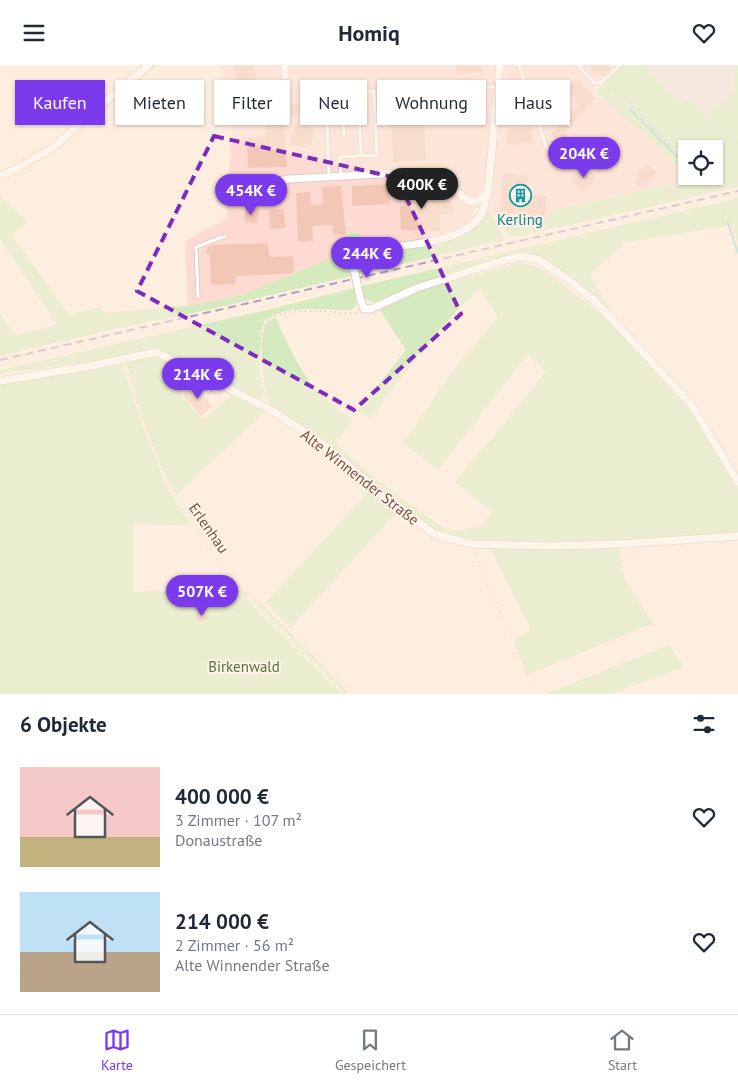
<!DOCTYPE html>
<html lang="de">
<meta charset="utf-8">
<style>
:root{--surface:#fff;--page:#f2f2f3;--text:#1f2937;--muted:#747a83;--line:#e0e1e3;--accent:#7c3aed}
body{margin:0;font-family:"PT Sans",sans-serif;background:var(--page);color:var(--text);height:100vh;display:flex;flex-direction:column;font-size:19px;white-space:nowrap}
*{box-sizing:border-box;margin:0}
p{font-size:16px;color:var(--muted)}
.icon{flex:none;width:28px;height:28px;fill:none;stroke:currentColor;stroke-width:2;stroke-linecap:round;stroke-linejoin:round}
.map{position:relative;height:629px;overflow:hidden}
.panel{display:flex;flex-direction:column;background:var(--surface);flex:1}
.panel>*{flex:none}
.guide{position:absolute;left:15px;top:15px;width:709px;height:45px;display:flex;gap:10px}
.controls{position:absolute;left:678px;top:75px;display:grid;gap:10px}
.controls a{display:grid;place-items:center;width:45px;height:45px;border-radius:0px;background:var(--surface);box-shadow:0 1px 4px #0004;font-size:25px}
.price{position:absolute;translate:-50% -42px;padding:0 11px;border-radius:18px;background:var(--accent);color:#fff;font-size:16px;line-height:32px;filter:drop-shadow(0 1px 2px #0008)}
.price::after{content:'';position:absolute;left:50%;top:30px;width:15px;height:11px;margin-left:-8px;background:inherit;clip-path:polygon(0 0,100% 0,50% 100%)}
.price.current{background:#222;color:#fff}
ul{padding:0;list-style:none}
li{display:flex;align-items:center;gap:15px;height:125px;padding:0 20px}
li span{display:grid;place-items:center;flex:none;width:140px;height:100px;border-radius:0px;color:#555}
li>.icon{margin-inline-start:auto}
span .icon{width:60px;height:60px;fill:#fffc;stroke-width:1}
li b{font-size:21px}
h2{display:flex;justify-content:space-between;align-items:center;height:60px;padding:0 20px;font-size:21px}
.chip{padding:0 18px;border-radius:0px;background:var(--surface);box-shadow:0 1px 4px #0004;font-size:18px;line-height:45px}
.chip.current{background:var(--accent);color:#fff}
header{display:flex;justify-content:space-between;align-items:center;height:65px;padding:0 20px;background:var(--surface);font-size:22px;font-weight:600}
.menu{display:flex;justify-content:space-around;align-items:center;height:70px;border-top:1px solid var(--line);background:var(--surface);font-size:14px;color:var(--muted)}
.menu a{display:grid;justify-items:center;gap:2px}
.menu .current{color:var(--accent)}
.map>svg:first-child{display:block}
.commercial{fill:#fedad2}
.industrial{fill:#ebe1db}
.green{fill:#d5eabe}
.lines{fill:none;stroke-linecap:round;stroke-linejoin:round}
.stream{stroke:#99d7d9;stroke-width:2}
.building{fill:#f3c7b6}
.service-casing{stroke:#e3cbbe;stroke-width:5}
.minor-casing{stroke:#e3cbbe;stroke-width:9}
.path{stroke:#d8aa99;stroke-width:1;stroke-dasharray:1 4;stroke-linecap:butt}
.service{stroke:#fff;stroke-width:3}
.minor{stroke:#fff;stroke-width:7}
.rail{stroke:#af9ec6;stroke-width:2;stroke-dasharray:8 5;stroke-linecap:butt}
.minor-bridge-casing{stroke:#e3cbbe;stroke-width:9;stroke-linecap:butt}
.minor-bridge{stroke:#fff;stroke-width:7}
.marked{fill:none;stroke:#7b2cbf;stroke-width:4;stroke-dasharray:10 6;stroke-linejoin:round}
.labels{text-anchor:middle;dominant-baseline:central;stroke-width:4;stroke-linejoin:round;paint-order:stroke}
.culture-label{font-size:15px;fill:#0d838f;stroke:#fff2e6}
.street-label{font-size:15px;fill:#745146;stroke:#fff2e6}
.park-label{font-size:15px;fill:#53743c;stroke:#fff2e6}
</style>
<header><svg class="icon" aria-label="menu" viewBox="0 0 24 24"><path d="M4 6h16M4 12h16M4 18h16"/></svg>Homiq<svg class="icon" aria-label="heart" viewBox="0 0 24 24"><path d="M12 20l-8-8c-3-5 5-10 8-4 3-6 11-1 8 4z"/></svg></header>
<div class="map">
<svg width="738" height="629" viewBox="0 0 738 629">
<rect width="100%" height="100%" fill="#fdeedf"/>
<!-- commercial -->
<path class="commercial" d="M221,0H496L494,17L504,18L505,0H618L591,26L629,55L646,71L690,115L554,145L544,156L499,155L491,142L475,143L471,156L459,163L440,172L401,178L359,181L360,168L348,167L346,179L339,189L331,193L241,230L188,241L185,176L227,154L232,60Z"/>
<!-- industrial -->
<path class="industrial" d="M641,0H732L734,25L707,52L690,35L682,40Z"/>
<!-- green -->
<path class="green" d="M154,0H158L55,84L46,89Z
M623,0H641L682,40L690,34L707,52L734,25L732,0H738V122L511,173L499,155L544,156L554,145L690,115L687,111H714V84H686V110L649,73L595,27Z
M0,131L28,157L12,170L69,250L99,242L104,248L188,241L241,230L331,193C342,187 346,179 348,167L360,168L359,181L351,186L348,195L351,211L212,244L110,265L0,291V249L15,270L57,260L0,174Z
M738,133V182L734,160L626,177L590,209L611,249L538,191L526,187L499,193L415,219L378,238L365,234L362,221Z
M489,144L505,175L359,209C356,199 356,194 365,189L445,177L477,158Z
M519,197L541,203L610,256L687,341L738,424V469C675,473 611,478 548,478C508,477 474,476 435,467L270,343C264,325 257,276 266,259C269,255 272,254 276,252C287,279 300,308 321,330C330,339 342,347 352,355L336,379L381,418L443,463L455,466L482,461L492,447L455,417L546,307L528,289L438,405L403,378L452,307L498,252L481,224L458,244L434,271L370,353L357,346L406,285L379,244L418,227L470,209L472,211Z
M354,223L357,236L354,243L351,245C323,246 290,238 265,255L261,265L259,291V306L263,330L260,337L158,283L120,292L0,309V305L263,246Z
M144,292L158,293L199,313L180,328L203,355L234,329L265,346L177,430C154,392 137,339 126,296Z
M122,298L144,364L166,419L191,461L133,459V527L237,524L238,521L247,530L263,540L350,629H346L248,531L246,533L342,629H0V502L2,501V500H0V318Z
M373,422L400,444L291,562L265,538Z
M489,481L519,484L620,482C618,515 636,532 654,558L527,610L514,575L531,565Z
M669,580L684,602L610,629H545Z"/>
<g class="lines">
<!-- stream -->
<path class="stream" d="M629,43L686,100
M697,111L705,120
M728,158L738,188"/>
</g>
<!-- building -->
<path class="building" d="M234,0H254L257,20L237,22Z
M456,0H482V7L457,9Z
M589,0H607L611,4L603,11L601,8H596Z
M576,13L595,33L563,69L580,85L570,96L556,83L560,79L550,70L570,48L580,40L565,24Z
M445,20L446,26L422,27L426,95L393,97L389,22Z
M284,37V40L309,39V49L269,51L284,56L287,102L248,103L247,73L266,72L264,38Z
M295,58L315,64L311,81L304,79L306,83L291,79Z
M531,62L533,78L508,80L507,64Z
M648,99L657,109L639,123L634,116L639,111L636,108Z
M583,100L597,113L584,127L570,114Z
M503,108L528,111L527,127L532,128V130L547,131L545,152L499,147Z
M403,118H414V127L439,126V137L452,136L453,148L440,149V166L401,165L400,141H404Z
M389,119L390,139L352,141V121Z
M341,121L346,169L333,170V160L312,161L313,176L298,177L296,128L310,127L311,140L323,139L322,122Z
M246,143L259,145L257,158L244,157Z
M284,144L285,163L270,164L269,145Z
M268,178L269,192L293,191L294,208L235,211L236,219L211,220L210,189H207L206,182L212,180Z
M194,320L202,329V332L206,333L212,342L201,351L183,329Z
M206,548L207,554L198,556L196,550Z"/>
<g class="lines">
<defs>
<path id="service" d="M519,0L547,84L561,101
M578,0L592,16L597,18L603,16L620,0
M451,23L498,22
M313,54L312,28L326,27
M341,111L340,92L377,90L374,26L358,27L361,91
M329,112L326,27L342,26L344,73
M198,232L196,182L225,171
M205,330L215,318"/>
<path id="minor" d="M285,0V11
M0,111L19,102L54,82L96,44L149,0
M265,119L289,114L419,107C430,109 439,112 448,118C455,123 463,136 473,137C480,137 484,130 488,126L500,0
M353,199L354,192L364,185C395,181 466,180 482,148C485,142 485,135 487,129
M360,233L364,244H371L417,223L501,196L522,191L539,195L567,214L595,236L691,339L738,417
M0,316L90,301L156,287L269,344L322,378L373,422L434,469L471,479L553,481L622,479L738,471"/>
</defs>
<!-- service casing -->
<use href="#service" class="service-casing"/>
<!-- minor casing -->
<use href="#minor" class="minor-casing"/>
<!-- path -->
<path class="path" d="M601,22H610L622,29L686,97
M736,77L738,81
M699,111L711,124
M723,144L730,157L738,185
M491,145L507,171
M125,300L139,344L168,417L205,479L241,523L264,539L295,568L354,629
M265,334C264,325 261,317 260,308C259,297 259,266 265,258C277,241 333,247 352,248L358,247
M474,487L527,610L533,629
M621,487C619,508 630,522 641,539
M0,501H2
M242,523L246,531L344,629"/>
<!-- service -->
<use href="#service" class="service"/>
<!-- minor -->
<use href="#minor" class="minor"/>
<!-- rail -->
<path class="rail" d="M0,295L738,126"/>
<defs>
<path id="minor-bridge" d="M353,199L360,233"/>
</defs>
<!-- minor-bridge casing -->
<use href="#minor-bridge" class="minor-bridge-casing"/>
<!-- minor-bridge -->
<use href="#minor-bridge" class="minor-bridge"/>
</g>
<!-- marked area -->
<path d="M0 0H738V629H0ZM214,71L397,113L461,249L354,345L137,226Z" fill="#fdeedf" fill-opacity=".55" fill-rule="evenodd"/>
<path class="marked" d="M214,71L397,113L461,249L354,345L137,226Z"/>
<!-- icons -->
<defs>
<symbol id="building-ring" viewBox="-11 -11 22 22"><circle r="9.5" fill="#fff2e6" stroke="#0f9aa8" stroke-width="1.5"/><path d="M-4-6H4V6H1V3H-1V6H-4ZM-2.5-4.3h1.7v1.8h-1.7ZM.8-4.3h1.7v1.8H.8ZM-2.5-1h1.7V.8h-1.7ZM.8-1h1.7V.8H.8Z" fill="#0f9aa8"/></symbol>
</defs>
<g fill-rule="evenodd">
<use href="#building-ring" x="508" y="118" width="25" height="25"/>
</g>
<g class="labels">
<!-- culture labels -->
<g class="culture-label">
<text x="520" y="154">Kerling</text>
</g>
<!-- street labels -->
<g class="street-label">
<text transform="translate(360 412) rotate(38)">Alte Winnender Straße</text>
<text transform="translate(209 463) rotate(55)">Erlenhau</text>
</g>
<!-- park labels -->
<g class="park-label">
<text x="244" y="601">Birkenwald</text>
</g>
</g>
</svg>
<div class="controls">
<a><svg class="icon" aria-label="locate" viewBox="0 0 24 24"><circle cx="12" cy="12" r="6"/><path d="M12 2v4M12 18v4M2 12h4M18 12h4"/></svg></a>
</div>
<b class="price" style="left:584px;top:114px">204K €</b>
<b class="price current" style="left:422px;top:145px">400K €</b>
<b class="price" style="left:251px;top:151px">454K €</b>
<b class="price" style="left:367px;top:214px">244K €</b>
<b class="price" style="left:198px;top:335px">214K €</b>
<b class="price" style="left:202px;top:552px">507K €</b>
<div class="guide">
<a class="chip current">Kaufen</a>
<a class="chip">Mieten</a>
<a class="chip">Filter</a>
<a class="chip">Neu</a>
<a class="chip">Wohnung</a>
<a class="chip">Haus</a>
</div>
</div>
<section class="panel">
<h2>6 Objekte<svg class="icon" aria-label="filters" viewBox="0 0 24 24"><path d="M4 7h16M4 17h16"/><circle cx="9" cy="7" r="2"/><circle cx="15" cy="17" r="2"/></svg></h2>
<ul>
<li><span style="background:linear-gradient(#f6c9c9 70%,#c2b280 0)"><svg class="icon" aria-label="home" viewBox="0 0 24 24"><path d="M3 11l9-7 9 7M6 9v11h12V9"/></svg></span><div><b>400 000 €</b><p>3 Zimmer · 107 m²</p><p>Donaustraße</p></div><svg class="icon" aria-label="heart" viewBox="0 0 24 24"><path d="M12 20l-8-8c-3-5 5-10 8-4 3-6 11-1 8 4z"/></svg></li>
<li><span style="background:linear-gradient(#bfe0f5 60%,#b9a48a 0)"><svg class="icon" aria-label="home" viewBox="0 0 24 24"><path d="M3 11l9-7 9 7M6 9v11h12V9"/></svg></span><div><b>214 000 €</b><p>2 Zimmer · 56 m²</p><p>Alte Winnender Straße</p></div><svg class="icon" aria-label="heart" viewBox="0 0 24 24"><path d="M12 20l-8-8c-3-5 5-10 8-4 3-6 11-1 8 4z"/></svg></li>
</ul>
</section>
<nav class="menu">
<a class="current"><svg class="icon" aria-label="map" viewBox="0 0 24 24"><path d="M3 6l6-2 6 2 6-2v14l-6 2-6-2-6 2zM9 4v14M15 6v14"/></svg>Karte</a>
<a><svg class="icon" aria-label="saved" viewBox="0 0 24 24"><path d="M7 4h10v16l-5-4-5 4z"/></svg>Gespeichert</a>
<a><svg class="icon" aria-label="home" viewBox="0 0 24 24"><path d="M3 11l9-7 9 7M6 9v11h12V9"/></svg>Start</a>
</nav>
